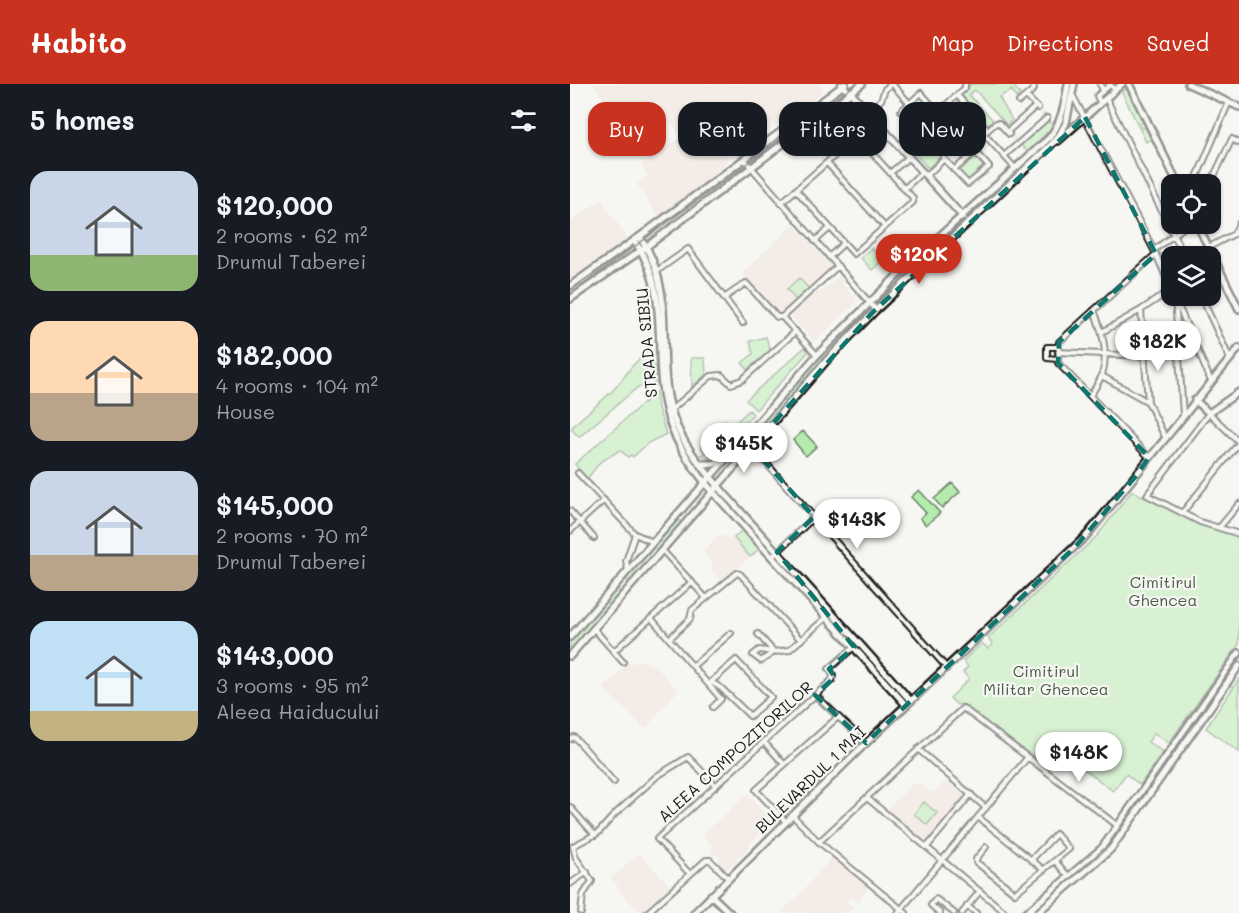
<!DOCTYPE html>
<meta charset="utf-8">
<style>
:root{--surface:#171b24;--page:#20242c;--text:#f1f3f6;--muted:#9ea1a6;--accent:#c8321e}
body{margin:0;font-family:Mali,sans-serif;background:var(--page);color:var(--text);height:100vh;display:flex;flex-direction:column;font-size:22px;white-space:nowrap}
*{box-sizing:border-box;margin:0}
p{font-size:20px;color:var(--muted)}
.icon{flex:none;width:33px;height:33px;fill:none;stroke:currentColor;stroke-width:2;stroke-linecap:round;stroke-linejoin:round}
.map{position:relative;flex:1;overflow:hidden}
.drawer{display:flex;flex-direction:column;background:var(--surface);width:570px}
.drawer>*{flex:none}
.banner{position:absolute;left:18px;top:18px;width:561px;height:54px;display:flex;gap:12px}
.fabs{position:absolute;left:591px;top:90px;display:grid;gap:12px}
.fabs a{display:grid;place-items:center;width:60px;height:60px;border-radius:12px;background:var(--surface);box-shadow:0 2px 4px #0004;font-size:30px}
.price{position:absolute;translate:-50% -51px;padding:0 14px;border-radius:21px;background:#fff;color:#222;font-size:20px;line-height:39px;filter:drop-shadow(0 2px 3px #0008)}
.price::after{content:'';position:absolute;left:50%;top:36px;width:18px;height:14px;margin-left:-9px;background:inherit;clip-path:polygon(0 0,100% 0,50% 100%)}
.price.active{background:var(--accent);color:#fff}
ul{padding:0;list-style:none}
li{display:flex;align-items:center;gap:18px;height:150px;padding:0 30px}
li span{display:grid;place-items:center;flex:none;width:168px;height:120px;border-radius:18px;color:#555}
li>.icon{margin-inline-start:auto}
span .icon{width:72px;height:72px;fill:#fffc;stroke-width:1}
li b{font-size:26px}
h2{display:flex;justify-content:space-between;align-items:center;height:72px;padding:0 30px;font-size:26px}
.pill{padding:0 21px;border-radius:18px;background:var(--surface);box-shadow:0 2px 4px #0004;font-size:21px;line-height:54px}
.pill.active{background:var(--accent);color:#fff}
header{display:flex;align-items:center;gap:36px;box-sizing:border-box;height:84px;padding:0 30px;background:var(--accent);color:#fff}
header strong{font-size:28px}
nav{display:flex;gap:33px;margin-inline-start:auto;font-size:21px}
main{display:flex;flex:1;min-height:0}
.map>svg:first-child{display:block}
.built{fill:#f0dfda}
.green{fill:#b5ecae;stroke:#688465;stroke-width:1.5}
.lines{fill:none;stroke-linecap:round;stroke-linejoin:round}
.street-tunnel{stroke:#d5d5d2;stroke-width:4;stroke-dasharray:4 2;stroke-linecap:butt}
.street-casing{stroke:#1c1c1c;stroke-width:8}
.secondary-casing{stroke:#1c1c1c;stroke-width:10}
.street{stroke:#f6f6f2;stroke-width:4}
.secondary{stroke:#f6f6f2;stroke-width:5}
.tram{stroke:#1c1c1c;stroke-width:1.5}
.marked{fill:none;stroke:#0f766e;stroke-width:4.5;stroke-dasharray:12 8;stroke-linejoin:round}
.labels{text-anchor:middle;dominant-baseline:central;stroke-width:4.5;stroke-linejoin:round;paint-order:stroke}
.street-label{font-size:16px;fill:#1c1c1c;stroke:#f6f6f2}
.park-label{font-size:16px;fill:#4a5a48;stroke:#f6f6f2}
</style>
<header>
<strong>Habito</strong>
<nav><a>Map</a><a>Directions</a><a>Saved</a></nav>
</header>
<main>
<section class="drawer">
<h2>5 homes<svg class="icon" aria-label="filters" viewBox="0 0 24 24"><path d="M4 7h16M4 17h16"/><circle cx="9" cy="7" r="2"/><circle cx="15" cy="17" r="2"/></svg></h2>
<ul>
<li><span style="background:linear-gradient(#c9d6e8 70%,#8fb573 0)"><svg class="icon" aria-label="home" viewBox="0 0 24 24"><path d="M3 11l9-7 9 7M6 9v11h12V9"/></svg></span><div><b>$120,000</b><p>2 rooms · 62 m²</p><p>Drumul Taberei</p></div></li>
<li><span style="background:linear-gradient(#ffd9b3 60%,#b9a48a 0)"><svg class="icon" aria-label="home" viewBox="0 0 24 24"><path d="M3 11l9-7 9 7M6 9v11h12V9"/></svg></span><div><b>$182,000</b><p>4 rooms · 104 m²</p><p>House</p></div></li>
<li><span style="background:linear-gradient(#c9d6e8 70%,#b9a48a 0)"><svg class="icon" aria-label="home" viewBox="0 0 24 24"><path d="M3 11l9-7 9 7M6 9v11h12V9"/></svg></span><div><b>$145,000</b><p>2 rooms · 70 m²</p><p>Drumul Taberei</p></div></li>
<li><span style="background:linear-gradient(#bfe0f5 75%,#c2b280 0)"><svg class="icon" aria-label="home" viewBox="0 0 24 24"><path d="M3 11l9-7 9 7M6 9v11h12V9"/></svg></span><div><b>$143,000</b><p>3 rooms · 95 m²</p><p>Aleea Haiducului</p></div></li>
</ul>
</section>
<div class="map">
<svg width="669" height="829" viewBox="0 0 669 829">
<rect width="100%" height="100%" fill="#f6f6f2"/>
<filter id="ink" filterUnits="userSpaceOnUse"><feTurbulence type="fractalNoise" baseFrequency=".0167" numOctaves="2"/><feDisplacementMap in="SourceGraphic" scale="12" xChannelSelector="R" yChannelSelector="G"/><feConvolveMatrix kernelMatrix="1 2 1 2 8 2 1 2 1" color-interpolation-filters="sRGB"/></filter>
<g filter="url(#ink)">
<!-- built -->
<path class="built" d="M24,0H252L250,10L175,63L170,58L155,67L157,76L152,84L89,133L67,100L78,92L71,81L111,53L86,18L52,41Z
M31,116L58,155L0,196V138Z
M224,141L263,184L210,231L172,189Z
M270,191L275,196L272,200L288,217L245,258L219,230L246,205L250,209Z
M150,452L164,454L180,473L152,498L141,486L143,481L133,467Z
M72,577L86,583L108,606L75,645L33,604L57,580Z
M376,697L396,714L357,760L316,726L344,699L351,700L360,708H364Z
M178,710L199,734L188,744L191,749L179,760L180,762L155,787L146,778L150,774L146,769L143,771L140,768L144,764L132,751Z
M68,771H71L100,802L71,829L46,804L48,801L41,794Z
M263,772L299,802L288,818L281,812L277,817L283,823L278,829H209L226,815Z"/>
<!-- green -->
<path class="green" d="M401,0H442L450,10L446,14L442,6L429,13L442,36L437,41L405,6L399,11L422,35L421,38L416,41L390,11Z
M557,5L573,38L570,40L572,44L575,43L581,55L576,58L552,8Z
M350,13L359,22L344,36L335,27Z
M390,16L415,45L397,61L372,32Z
M477,36L483,42L458,68L450,60Z
M356,55L371,72L358,84L343,67Z
M405,73L413,82L398,96L390,87Z
M301,164L313,176L302,186L291,174Z
M229,194L239,205L226,216L217,205Z
M196,253L201,268L177,285L172,279L183,270L180,257Z
M235,263L239,267L186,326L176,316Z
M85,269L86,302H84L83,290H74V303H68L9,353L1,345L6,339C19,327 34,316 46,303C58,290 65,271 85,269Z
M252,272L253,277L149,398L144,392L249,273Z
M121,274H135L136,290L122,303Z
M74,308H86L88,324L96,350L78,359L63,373L61,371L58,373L50,366L30,378L17,395L5,380L79,314Z
M179,326L183,330L140,374L133,373L131,371L135,369L131,363L147,348L145,346L155,336L162,342Z
M233,347L247,362L236,372L223,356Z
M382,399L390,408L372,424L364,415Z
M349,406L370,429L356,441L350,434L356,429L341,413Z
M562,407L627,439L669,453V560L599,659L584,649L578,658L593,668L570,701L556,690L543,707L480,659L468,673H464L391,620L387,621L380,614L399,595L393,588L398,583L393,577L412,559L418,565L423,560L418,554L527,452Z
M108,435L111,438V441L61,497H57L56,493Z
M172,446L189,465L180,473L164,454Z
M46,504L52,509L0,567V557Z
M669,595V668L636,644Z
M354,718L367,729L357,741L344,730Z"/>
<g class="lines">
<!-- street-tunnel -->
<path class="street-tunnel" d="M468,24L475,32
M439,50L447,58"/>
<defs>
<path id="street" d="M322,0L339,19
M395,0V4L367,29L366,32L396,64L426,39H429L439,50
M530,0L533,6
M387,11L418,46
M456,12L468,24
M503,12L584,166L602,206
M536,14L614,172
M449,18L464,5L463,0
M530,18L527,12L540,1L545,5
M298,27L311,16L315,5L321,0
M368,28L351,9L331,27L353,52L358,53L373,69L374,75L398,100L419,83L400,62
M343,41L364,23
M437,48L466,22
M414,50L445,84
M335,69L353,52
M434,72L477,34
M174,75L306,226
M257,79L315,143
M384,86L405,68
M320,89L339,73
M356,92L374,75
M643,94L662,55L669,59
M624,100L659,18
M334,105L352,88
M226,106L284,170L343,118V114L261,24
M211,119L305,36
M245,157L260,144
M639,163L664,150L669,140
M584,166L618,140
M259,173L274,159
M87,187L118,165L173,239
M604,212L641,297
M631,212L660,275
M154,214L176,199L207,233H212L247,271
M605,214L613,331
M571,226L578,318L595,353
M212,233L268,182
M532,248L571,226L602,205
M488,268L576,272
M488,275L477,274V263H488
M532,292L578,318
M520,312C524,306 529,298 532,291C539,269 532,247 524,226
M102,325L141,292L151,291L161,300L172,296L226,247
M669,358L639,329L577,411L630,438L669,450
M182,363L376,583
M579,373L488,279L489,258L586,170
M8,389L65,450L83,458
M0,427L24,454
M612,429L669,359
M649,444L669,420
M0,447L34,416
M92,466L136,514
M202,473L244,433
M58,486L56,477L65,450
M81,534L151,615L143,623
M24,545L53,578
M188,550L204,568L219,566L257,533
M99,555L120,535L122,526L167,489L170,490L231,556
M189,566L204,568L191,577L183,571Z
M44,567L122,498
M123,582L161,549
M140,600L141,598L166,576L201,613L180,632L151,604L141,598
M245,611L296,659
M0,655L4,653C19,668 30,683 44,698
M194,658L214,680
M348,665L416,724
M297,714L436,829
M0,723L25,751
M222,731L249,758L336,829
M408,733L474,786
M215,737L186,706L268,633
M249,758L393,624L548,742
M357,763L401,710
M416,763L406,775V778L445,809L499,765L486,750L461,776
M485,777L499,793
M120,790L87,755L262,596L263,591L259,585L284,563
M0,800L17,788
M397,822L406,829
M11,829L13,811L22,797L6,774L3,762L28,749L45,730L87,692L118,673L146,702
M77,829L136,776H140L158,794
M328,829L458,673
M370,829L361,821L366,815L384,829
M392,829L410,807"/>
<path id="secondary" d="M559,0L608,100
M618,0L669,23
M271,1L281,9L393,133
M488,57L552,0
M627,140L669,225
M70,153C110,213 83,271 103,332C113,363 134,385 154,409L341,617
M64,156C102,209 82,267 96,325C103,357 122,384 143,408L336,621
M0,202L76,148L275,0
M0,215L76,163L292,0
M625,316L639,329L669,308
M129,380H143L154,374
M0,553L247,271L344,175L479,54C492,38 495,19 498,0
M0,572L258,275L306,226L487,55L496,39L504,0
M141,811L160,829
M124,829L296,659L517,451L669,264
M456,829L532,764L669,569
M467,829L541,765L669,582"/>
</defs>
<!-- street casing -->
<use href="#street" class="street-casing"/>
<!-- secondary casing -->
<use href="#secondary" class="secondary-casing"/>
<!-- street -->
<use href="#street" class="street"/>
<!-- secondary -->
<use href="#secondary" class="secondary"/>
<!-- tram -->
<path class="tram" d="M0,210L286,0
M461,829L537,762L669,573"/>
</g>
</g>
<!-- marked area -->
<path d="M0 0H669V829H0ZM515,33L586,170L489,258L488,279L579,373L566,392L505,463L296,659L245,611L265,593L259,585L284,563L207,468L244,433L182,363L302,229Z" fill="#f6f6f2" fill-opacity=".55" fill-rule="evenodd"/>
<path class="marked" d="M515,33L586,170L489,258L488,279L579,373L566,392L505,463L296,659L245,611L265,593L259,585L284,563L207,468L244,433L182,363L302,229Z"/>
<g class="labels">
<!-- street labels -->
<g class="street-label">
<text transform="translate(76 259) rotate(-95)">STRADA SIBIU</text>
<text transform="translate(165 667) rotate(-42)">ALEEA COMPOZITORILOR</text>
<text transform="translate(240 695) rotate(-44)">BULEVARDUL 1 MAI</text>
</g>
<!-- park labels -->
<g class="park-label">
<text x="593" y="497">Cimitirul<tspan x="593" dy="18">Ghencea</tspan></text>
<text x="476" y="586">Cimitirul<tspan x="476" dy="18">Militar Ghencea</tspan></text>
</g>
</g>
</svg>
<div class="fabs">
<a><svg class="icon" aria-label="locate" viewBox="0 0 24 24"><circle cx="12" cy="12" r="6"/><path d="M12 2v4M12 18v4M2 12h4M18 12h4"/></svg></a>
<a><svg class="icon" aria-label="layers" viewBox="0 0 24 24"><path d="M12 4l9 5-9 5-9-5zM3 14l9 5 9-5"/></svg></a>
</div>
<b class="price active" style="left:349px;top:201px">$120K</b>
<b class="price" style="left:588px;top:288px">$182K</b>
<b class="price" style="left:174px;top:390px">$145K</b>
<b class="price" style="left:287px;top:466px">$143K</b>
<b class="price" style="left:509px;top:699px">$148K</b>
<div class="banner">
<a class="pill active">Buy</a>
<a class="pill">Rent</a>
<a class="pill">Filters</a>
<a class="pill">New</a>
</div>
</div>
</main>
